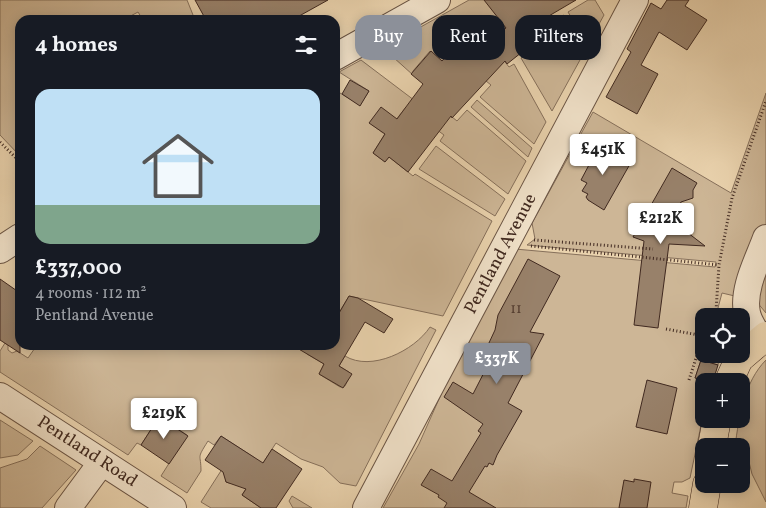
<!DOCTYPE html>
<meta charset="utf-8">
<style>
:root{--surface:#171b24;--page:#242831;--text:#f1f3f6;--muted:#9ea1a6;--accent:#8c9099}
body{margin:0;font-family:Vollkorn,serif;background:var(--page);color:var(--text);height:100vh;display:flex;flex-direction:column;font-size:19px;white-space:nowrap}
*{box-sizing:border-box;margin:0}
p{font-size:16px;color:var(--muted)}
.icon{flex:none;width:28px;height:28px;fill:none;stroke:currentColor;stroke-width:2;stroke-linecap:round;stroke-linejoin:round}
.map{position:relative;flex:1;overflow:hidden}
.sheet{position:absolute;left:15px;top:15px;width:325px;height:335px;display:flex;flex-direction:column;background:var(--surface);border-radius:15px;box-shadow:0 2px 12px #0003}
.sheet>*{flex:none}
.top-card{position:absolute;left:355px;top:15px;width:335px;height:45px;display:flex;gap:10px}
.controls{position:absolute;left:695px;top:308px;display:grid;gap:10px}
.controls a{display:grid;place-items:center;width:55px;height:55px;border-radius:10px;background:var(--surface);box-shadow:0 2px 12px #0003;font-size:25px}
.price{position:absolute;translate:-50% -42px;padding:0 11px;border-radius:5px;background:#fff;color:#222;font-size:16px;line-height:32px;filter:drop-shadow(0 1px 2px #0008)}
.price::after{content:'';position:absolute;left:50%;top:30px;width:15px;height:11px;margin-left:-8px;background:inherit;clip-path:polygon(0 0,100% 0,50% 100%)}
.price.selected{background:var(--accent);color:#fff}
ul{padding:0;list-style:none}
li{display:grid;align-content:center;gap:10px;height:265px;padding:0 20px}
li span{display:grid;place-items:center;height:155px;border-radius:15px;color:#555}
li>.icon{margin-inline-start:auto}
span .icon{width:90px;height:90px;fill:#fffc;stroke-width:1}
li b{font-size:21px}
h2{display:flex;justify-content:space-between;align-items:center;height:60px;padding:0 20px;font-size:21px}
.tag{padding:0 18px;border-radius:15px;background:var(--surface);box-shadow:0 2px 12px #0003;font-size:18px;line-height:45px}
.tag.selected{background:var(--accent);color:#fff}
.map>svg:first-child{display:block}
.green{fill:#cdb696;stroke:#86705b}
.building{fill:#98816a;stroke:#402920}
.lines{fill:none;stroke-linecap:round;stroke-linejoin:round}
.minor-casing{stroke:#6a5444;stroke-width:28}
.major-casing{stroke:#402920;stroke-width:29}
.path{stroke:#402920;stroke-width:3;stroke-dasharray:1 2.5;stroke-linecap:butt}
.minor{stroke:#f1e2ca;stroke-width:26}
.major{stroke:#ead3ae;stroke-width:28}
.labels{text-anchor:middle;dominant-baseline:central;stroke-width:4;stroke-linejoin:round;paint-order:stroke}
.number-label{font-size:15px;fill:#563f32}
.street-label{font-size:18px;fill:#402920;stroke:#f1e2ca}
</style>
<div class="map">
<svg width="766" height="508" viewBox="0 0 766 508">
<rect width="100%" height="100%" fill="#ead3ae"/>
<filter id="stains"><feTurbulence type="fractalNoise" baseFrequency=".004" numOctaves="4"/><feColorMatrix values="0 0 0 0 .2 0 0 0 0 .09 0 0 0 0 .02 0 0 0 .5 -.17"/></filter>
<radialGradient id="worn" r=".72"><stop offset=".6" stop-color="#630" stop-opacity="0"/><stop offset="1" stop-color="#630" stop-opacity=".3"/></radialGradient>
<!-- green -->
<path class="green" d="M0,0H187L195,20H143L138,12L123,20H20V156L0,135Z
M469,0H485L506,28L489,41L509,67L514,64L546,122L534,144L480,97L491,85L486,81L494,72L463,39L444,63L430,51L413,71V75L383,48Z
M539,0L552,22L564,15L586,49L552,111L521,58L548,37L542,25Z
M588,0H595L604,15L588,44L568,12Z
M361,60L439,119L446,112L457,121L467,110L526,161L508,194L440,141L444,135L406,107L395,121L370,123L383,133L386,132L373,153L385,162L389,157L413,176L415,174L492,221L443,316L349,296L337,316L335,314V90L360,105L369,91L339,72Z
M766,93V313L756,301L722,293L718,308L711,316H704V354H720L718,365L701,360L695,378L705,381L704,411L690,478L682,482H674L672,493L688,496L686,508H383L419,444L443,390L515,249L715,267L716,262L527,245L535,239L532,223L593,112L731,193Z
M477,100L532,148L528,157L471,107Z
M436,146L505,199L495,216L419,169Z
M430,327L436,330L356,486L340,483L323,467L301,459L276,443L261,466L255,458L221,436L214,445L208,441C196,460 201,453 201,471L187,493L161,476L187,435L159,417L141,445L137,443L128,455L0,372V351L5,343L8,345V350L12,353L17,351L28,358L37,345H312L307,354L324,364L319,374L340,387L345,386L350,376L349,372L339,366L345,356C371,372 414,351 430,327Z
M766,360V502L752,474L749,462L741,459V446H735C739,418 744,382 766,360Z
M0,420L33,441L18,455L0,458Z
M40,446L76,470L42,508H0V468L27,459Z
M226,463V482L229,483L252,479L242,495L261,508H211L201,502Z
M292,496L312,508H293L289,501Z"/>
<!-- building -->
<path class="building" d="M195,0H328L292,20H206Z
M484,0H576L542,20L546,33L507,64L505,61L452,118L451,116L408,172L389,157L385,162L373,153L385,134L369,123L381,107L397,119L423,84L411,74L431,51L442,61L463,38L475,52L506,28Z
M667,0H689L685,6L707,20L687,50L659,32L641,65L658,74L637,114L606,97L631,52L627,49L651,3L661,9Z
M350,80L369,91L360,106L342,94Z
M594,144L630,164L604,210L588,200L586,197L588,194L582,191L587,183L581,180L590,163L585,160Z
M672,168L697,183L693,190V198L681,202L675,214L679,226L705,246L669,244L658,328L634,325L644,241L633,237Z
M528,259L560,276L530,332L544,334L508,403L522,411L497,455L493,465L489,463L487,467L485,466L469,492L496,508H444L447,503L438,497L439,495L421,485L431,469L452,481L481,433L478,431L483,424L444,397L453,382L473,394L496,349L488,345L495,330L498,315Z
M0,279L20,293V353L0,340Z
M349,296L358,298L393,319L384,333L365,322L339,366L352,374L343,388L319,374L324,364L292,345H335V320Z
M701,360L718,365L713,381L695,378Z
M647,380L677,388L667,434L636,427Z
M159,417L188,436L169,464L141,445Z
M221,436L263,463L272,449L302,469L276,508H261L242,495L246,489L226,482L223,472L205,460Z
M634,479L651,482L647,508H619L624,480L634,482Z"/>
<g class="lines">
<defs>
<path id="minor" d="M335,57L437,0
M0,250L20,237
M761,340C756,332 749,323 747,313C742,289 758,260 766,238
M0,396L173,508
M68,508L102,462
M366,508L635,0"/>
<path id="major" d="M729,381L739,359L766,336
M712,446L717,419
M703,508L707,484"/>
</defs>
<!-- minor casing -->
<use href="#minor" class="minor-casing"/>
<!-- major casing -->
<use href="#major" class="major-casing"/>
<!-- path -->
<path class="path" d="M0,142L20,162
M534,240L653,249
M531,246L719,265
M725,313L716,311L719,265L732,198L766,101
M666,329L704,336
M689,380L697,355L714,360"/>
<!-- minor -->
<use href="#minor" class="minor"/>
<!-- major -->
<use href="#major" class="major"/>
</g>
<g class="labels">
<!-- number labels -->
<g class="number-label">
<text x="516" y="309">11</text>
</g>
<!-- street labels -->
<g class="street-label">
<text transform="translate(501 254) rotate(-62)">Pentland Avenue</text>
<text transform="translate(87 452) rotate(33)">Pentland Road</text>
</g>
</g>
<rect width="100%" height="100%" filter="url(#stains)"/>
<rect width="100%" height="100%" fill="url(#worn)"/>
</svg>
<div class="controls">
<a><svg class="icon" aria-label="locate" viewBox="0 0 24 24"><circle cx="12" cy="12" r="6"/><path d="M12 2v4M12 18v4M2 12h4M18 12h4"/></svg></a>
<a>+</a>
<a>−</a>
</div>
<b class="price" style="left:603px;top:176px">£451K</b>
<b class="price" style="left:661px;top:245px">£212K</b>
<b class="price selected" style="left:497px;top:385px">£337K</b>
<b class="price" style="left:164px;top:440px">£219K</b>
<div class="top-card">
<a class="tag selected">Buy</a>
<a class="tag">Rent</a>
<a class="tag">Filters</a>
</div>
<section class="sheet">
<h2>4 homes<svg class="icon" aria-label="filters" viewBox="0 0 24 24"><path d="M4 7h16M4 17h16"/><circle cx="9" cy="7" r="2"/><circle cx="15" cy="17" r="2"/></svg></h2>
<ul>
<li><span style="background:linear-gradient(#bfe0f5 75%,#7fa58c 0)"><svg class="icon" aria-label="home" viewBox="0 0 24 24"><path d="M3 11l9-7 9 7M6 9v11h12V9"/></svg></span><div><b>£337,000</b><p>4 rooms · 112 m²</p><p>Pentland Avenue</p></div></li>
</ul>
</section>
</div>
